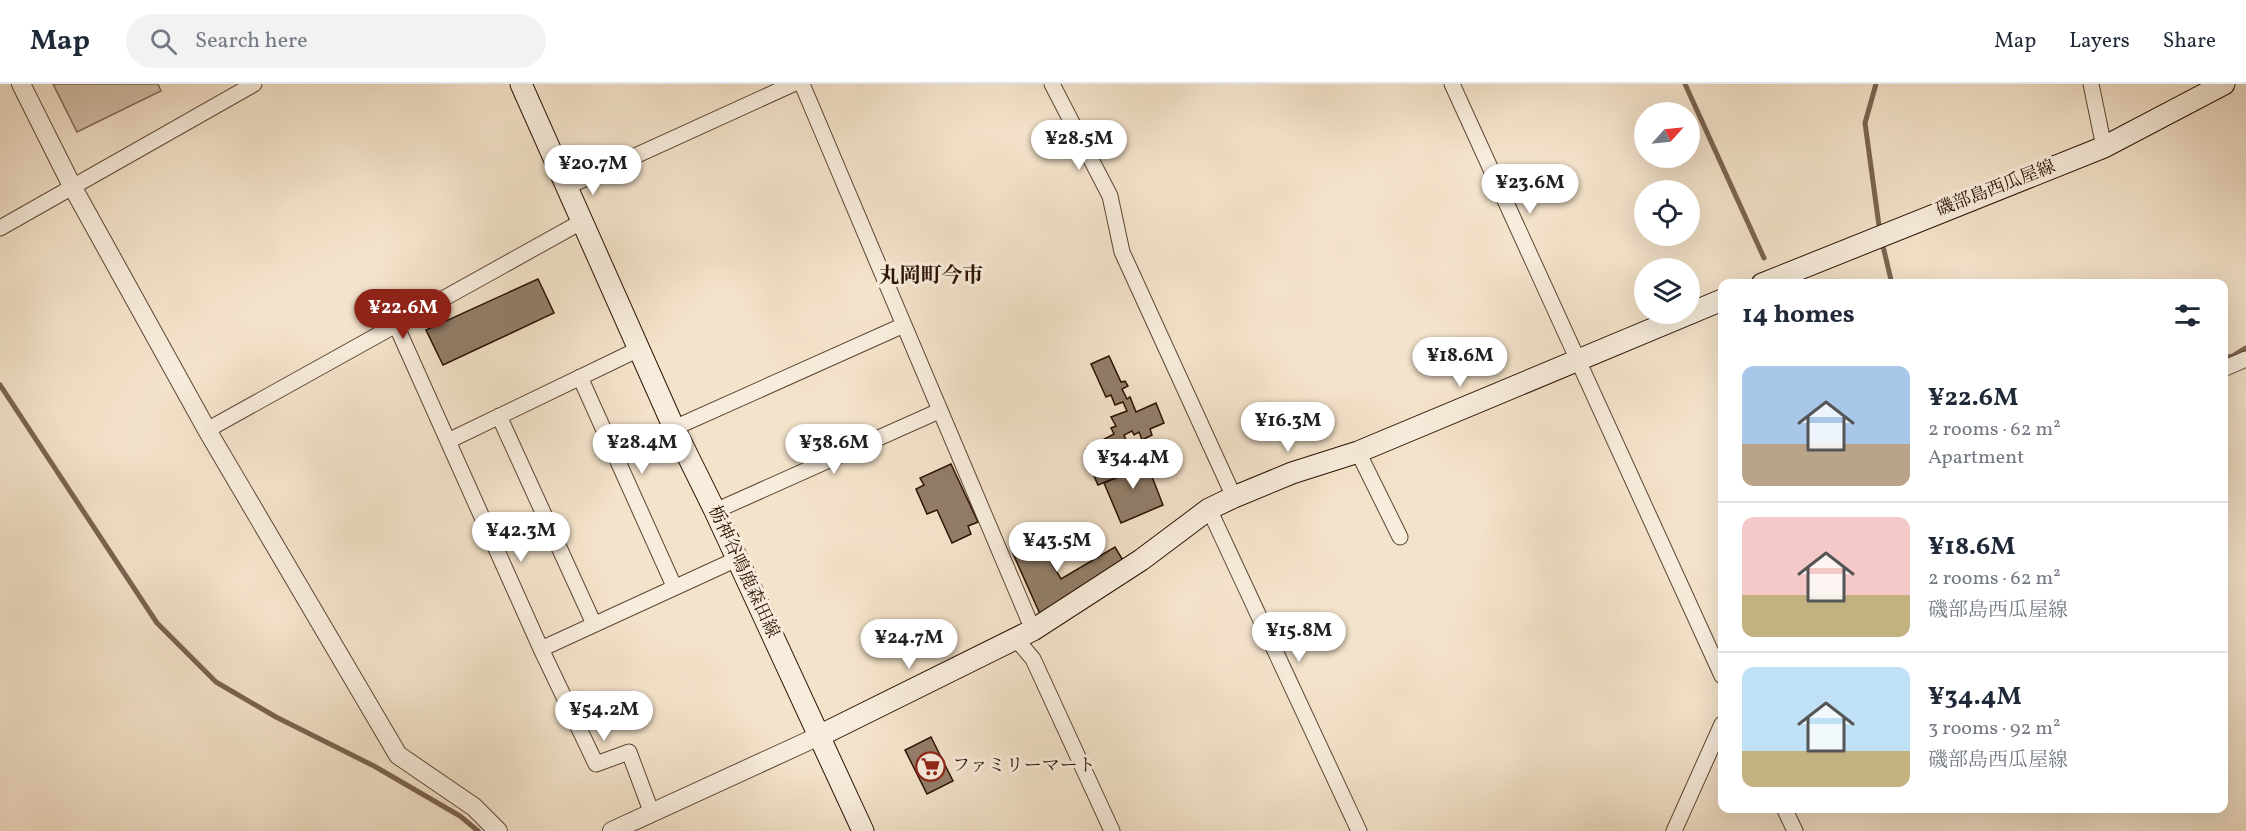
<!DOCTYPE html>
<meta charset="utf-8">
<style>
:root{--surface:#fff;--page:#f2f2f3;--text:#1f2937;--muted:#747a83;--line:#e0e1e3;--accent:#8f2418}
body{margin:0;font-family:Vollkorn,"Noto Serif JP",serif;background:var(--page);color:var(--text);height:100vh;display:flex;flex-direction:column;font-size:22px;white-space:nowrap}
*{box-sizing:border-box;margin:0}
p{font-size:20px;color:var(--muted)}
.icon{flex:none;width:33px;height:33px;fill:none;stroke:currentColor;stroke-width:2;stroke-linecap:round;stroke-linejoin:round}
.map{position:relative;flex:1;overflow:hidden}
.details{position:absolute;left:1718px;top:195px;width:510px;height:534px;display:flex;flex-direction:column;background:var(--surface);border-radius:12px;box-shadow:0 6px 24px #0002}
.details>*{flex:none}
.needle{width:39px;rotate:63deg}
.tools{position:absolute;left:1634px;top:18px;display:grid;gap:12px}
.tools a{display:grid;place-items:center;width:66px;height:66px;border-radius:50%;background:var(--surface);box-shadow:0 6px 24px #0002;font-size:30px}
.price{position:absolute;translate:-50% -51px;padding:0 14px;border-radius:21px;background:#fff;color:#222;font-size:20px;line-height:39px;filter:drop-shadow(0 2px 3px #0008)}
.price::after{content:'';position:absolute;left:50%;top:36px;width:18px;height:14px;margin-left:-9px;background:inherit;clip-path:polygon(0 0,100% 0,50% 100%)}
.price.current{background:var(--accent);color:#fff}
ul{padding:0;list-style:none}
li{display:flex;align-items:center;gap:18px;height:150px;padding:0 24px}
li+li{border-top:2px solid var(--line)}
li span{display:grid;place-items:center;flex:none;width:168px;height:120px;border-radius:12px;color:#555}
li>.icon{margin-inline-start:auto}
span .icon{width:72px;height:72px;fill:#fffc;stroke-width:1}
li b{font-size:26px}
h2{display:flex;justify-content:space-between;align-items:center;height:72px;padding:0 24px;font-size:26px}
header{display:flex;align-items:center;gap:36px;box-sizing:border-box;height:84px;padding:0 30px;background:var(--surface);border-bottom:2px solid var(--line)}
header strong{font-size:28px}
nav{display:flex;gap:33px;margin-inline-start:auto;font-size:21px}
.search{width:420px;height:54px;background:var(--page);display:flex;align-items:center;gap:15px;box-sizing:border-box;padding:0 21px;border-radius:33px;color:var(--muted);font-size:22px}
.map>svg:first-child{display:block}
.green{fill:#d2bfa8;stroke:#7e6854;stroke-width:1.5}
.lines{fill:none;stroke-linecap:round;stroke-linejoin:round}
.stream{stroke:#7a6450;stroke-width:5}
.building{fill:#937e6a;stroke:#2a1100;stroke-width:1.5}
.minor-casing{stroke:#5c4633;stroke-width:17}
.tertiary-casing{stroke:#5c4633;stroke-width:20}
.secondary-casing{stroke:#2a1100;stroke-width:23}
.minor{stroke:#f8eddd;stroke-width:15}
.tertiary{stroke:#f8eddd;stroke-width:18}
.secondary{stroke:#f8eddd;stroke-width:21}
.labels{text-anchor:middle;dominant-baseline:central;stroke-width:6;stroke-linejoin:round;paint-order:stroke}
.street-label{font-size:18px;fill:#2a1100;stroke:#f8eddd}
.poi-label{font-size:18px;fill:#2a1100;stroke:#f8eddd;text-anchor:start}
.quarter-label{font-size:21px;font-weight:bold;fill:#2a1100;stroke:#f8eddd}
</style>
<header>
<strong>Map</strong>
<div class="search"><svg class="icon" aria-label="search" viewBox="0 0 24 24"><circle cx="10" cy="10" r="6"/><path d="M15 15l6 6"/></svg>Search here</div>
<nav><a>Map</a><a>Layers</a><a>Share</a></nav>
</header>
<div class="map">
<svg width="2246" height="747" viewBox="0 0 2246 747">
<rect width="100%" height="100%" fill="#f4e3cb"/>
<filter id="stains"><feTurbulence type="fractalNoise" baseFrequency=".00333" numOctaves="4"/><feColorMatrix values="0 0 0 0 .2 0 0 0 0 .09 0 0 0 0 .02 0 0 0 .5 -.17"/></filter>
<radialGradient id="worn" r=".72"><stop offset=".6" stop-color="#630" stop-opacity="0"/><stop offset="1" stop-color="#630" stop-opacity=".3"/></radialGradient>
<!-- green -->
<path class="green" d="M53,0H158L161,7L77,48Z"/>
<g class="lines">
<!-- stream -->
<path class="stream" d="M1685,0L1764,174
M1876,0L1865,39L1880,149
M1882,158L1892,200
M2223,274L2233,272L2246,264
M0,301L157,539L216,598L276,633L374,682L460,732L478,747"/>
</g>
<!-- building -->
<path class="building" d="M538,195L554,229L443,281L426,246Z
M1109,272L1121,298L1125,297L1128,302L1122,305L1127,315L1130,313L1136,328L1156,319L1164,339L1150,345L1152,351L1142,356L1139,348L1134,351L1132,347L1124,351L1131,370L1105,381H1110L1115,394L1098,401L1087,376L1092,372L1086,365L1114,350L1111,344L1116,342L1111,333L1127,327L1123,318L1115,321L1111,311L1106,313L1091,280Z
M1131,371L1136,377L1141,375L1144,382L1147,380L1163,421L1121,439L1104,399L1121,392L1117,384L1121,382L1119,377Z
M951,380L978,438L968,442L971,450L952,459L937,426L927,430L916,405L924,401L920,394Z
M1034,449L1061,495L1115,463L1124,478L1040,530L1010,463Z
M931,653L953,697L927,710L905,666Z"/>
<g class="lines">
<defs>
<path id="minor" d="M802,0L1033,546
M1052,0L1110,112L1122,168L1234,413
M1452,0L1722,592
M2091,0L2104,63
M567,103L793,0
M0,144L254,0
M396,241L541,565L737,475
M2223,285L2246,275
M580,293L674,502
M499,332L594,540
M674,344L904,241
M207,346L583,137
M448,357L641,264
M1358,368L1400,453
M1209,425L1359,747
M715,427L939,327
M1017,556L1033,575L1112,747
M541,565L596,680L629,668L651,727
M1784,724L1795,747
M1674,747L1722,640"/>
<path id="tertiary" d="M21,0L72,102L207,346L398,671L474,723L498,747
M612,747L819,652"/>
<path id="secondary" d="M521,0L674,344L715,427L863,747
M1762,200L2104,63L2224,0
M819,652L1033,546L1141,476L1209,425L1234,413L1292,389L1358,368L1722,216"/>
</defs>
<!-- minor casing -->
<use href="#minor" class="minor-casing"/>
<!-- tertiary casing -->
<use href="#tertiary" class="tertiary-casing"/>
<!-- secondary casing -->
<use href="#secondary" class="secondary-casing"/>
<!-- minor -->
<use href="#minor" class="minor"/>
<!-- tertiary -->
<use href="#tertiary" class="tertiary"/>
<!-- secondary -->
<use href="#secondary" class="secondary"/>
</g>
<!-- icons -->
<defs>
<symbol id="supermarket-ring" viewBox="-11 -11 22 22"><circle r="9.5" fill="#f8eddd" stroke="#8f2418" stroke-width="1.5"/><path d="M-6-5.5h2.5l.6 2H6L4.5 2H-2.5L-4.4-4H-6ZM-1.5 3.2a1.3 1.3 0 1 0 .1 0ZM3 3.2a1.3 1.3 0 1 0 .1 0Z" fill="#8f2418"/></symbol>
</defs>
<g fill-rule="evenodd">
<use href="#supermarket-ring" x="914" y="666" width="33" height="33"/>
</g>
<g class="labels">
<!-- street labels -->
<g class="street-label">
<text transform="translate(1996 105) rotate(-21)">磯部島西瓜屋線</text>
<text transform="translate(743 488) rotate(65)">栃神谷鳴鹿森田線</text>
</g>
<!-- poi labels -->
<g class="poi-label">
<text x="952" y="682">ファミリーマート</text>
</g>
<!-- quarter labels -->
<g class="quarter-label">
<text x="931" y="192">丸岡町今市</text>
</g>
</g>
<rect width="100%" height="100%" filter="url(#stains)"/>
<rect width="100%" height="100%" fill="url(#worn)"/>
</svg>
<div class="tools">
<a><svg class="needle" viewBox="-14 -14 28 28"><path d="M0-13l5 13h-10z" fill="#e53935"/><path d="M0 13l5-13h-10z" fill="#747a83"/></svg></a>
<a><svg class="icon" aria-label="locate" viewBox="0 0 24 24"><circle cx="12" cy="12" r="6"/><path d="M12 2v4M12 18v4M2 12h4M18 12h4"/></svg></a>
<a><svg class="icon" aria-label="layers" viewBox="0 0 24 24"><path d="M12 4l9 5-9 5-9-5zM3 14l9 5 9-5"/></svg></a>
</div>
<b class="price" style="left:1079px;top:87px">¥28.5M</b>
<b class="price" style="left:593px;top:112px">¥20.7M</b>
<b class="price" style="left:1530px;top:131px">¥23.6M</b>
<b class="price current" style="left:403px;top:256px">¥22.6M</b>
<b class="price" style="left:1460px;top:304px">¥18.6M</b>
<b class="price" style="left:1288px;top:369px">¥16.3M</b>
<b class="price" style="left:642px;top:391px">¥28.4M</b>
<b class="price" style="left:834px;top:391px">¥38.6M</b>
<b class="price" style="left:1133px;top:406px">¥34.4M</b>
<b class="price" style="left:521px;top:479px">¥42.3M</b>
<b class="price" style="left:1057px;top:489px">¥43.5M</b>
<b class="price" style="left:1299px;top:579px">¥15.8M</b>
<b class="price" style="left:909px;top:586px">¥24.7M</b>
<b class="price" style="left:604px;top:658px">¥54.2M</b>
<section class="details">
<h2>14 homes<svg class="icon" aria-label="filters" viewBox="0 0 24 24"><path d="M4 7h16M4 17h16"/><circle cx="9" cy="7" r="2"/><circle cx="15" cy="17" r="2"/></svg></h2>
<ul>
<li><span style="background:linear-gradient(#a9c7e8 65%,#b9a48a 0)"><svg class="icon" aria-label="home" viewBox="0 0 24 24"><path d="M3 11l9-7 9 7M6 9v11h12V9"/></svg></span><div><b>¥22.6M</b><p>2 rooms · 62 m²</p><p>Apartment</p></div></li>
<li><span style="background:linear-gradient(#f6c9c9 65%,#c2b280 0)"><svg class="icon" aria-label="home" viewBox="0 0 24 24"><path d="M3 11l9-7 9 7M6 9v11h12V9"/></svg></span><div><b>¥18.6M</b><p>2 rooms · 62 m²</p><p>磯部島西瓜屋線</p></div></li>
<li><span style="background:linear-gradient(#bfe0f5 70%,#c2b280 0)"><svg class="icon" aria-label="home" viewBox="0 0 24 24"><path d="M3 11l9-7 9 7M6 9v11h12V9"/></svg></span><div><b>¥34.4M</b><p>3 rooms · 92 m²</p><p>磯部島西瓜屋線</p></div></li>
</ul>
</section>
</div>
